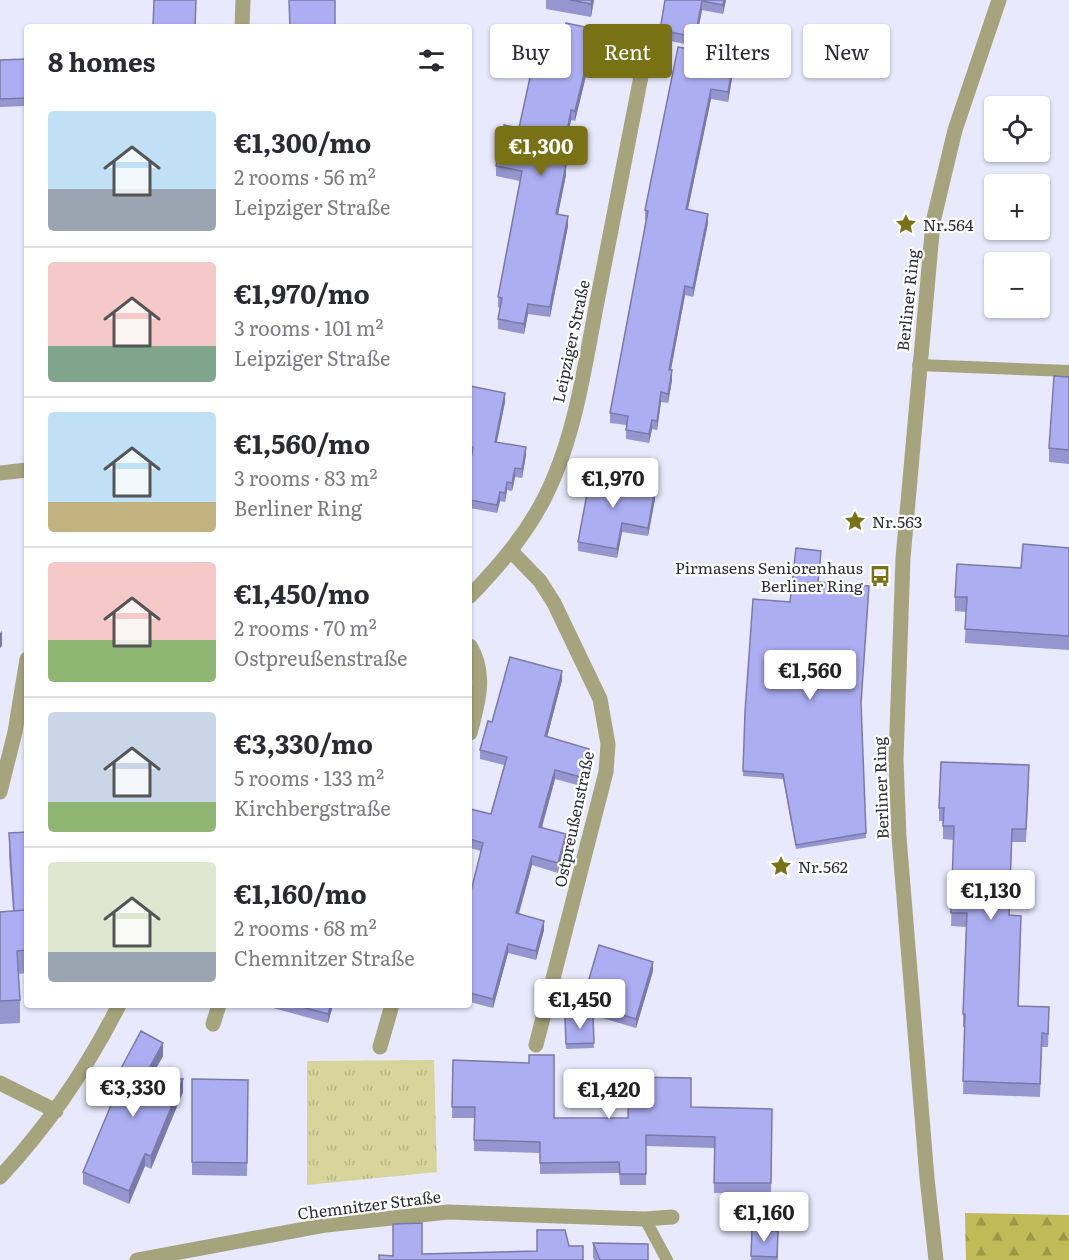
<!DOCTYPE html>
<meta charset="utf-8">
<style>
:root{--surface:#fff;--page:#f7f7f7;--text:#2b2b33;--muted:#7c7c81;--line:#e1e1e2;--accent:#787215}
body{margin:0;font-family:Literata,serif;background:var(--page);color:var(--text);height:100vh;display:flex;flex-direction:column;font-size:22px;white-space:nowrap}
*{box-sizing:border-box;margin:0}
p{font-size:20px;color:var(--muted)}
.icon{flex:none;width:33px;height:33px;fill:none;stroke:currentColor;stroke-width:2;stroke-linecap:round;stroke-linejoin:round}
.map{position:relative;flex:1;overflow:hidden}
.details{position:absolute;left:24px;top:24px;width:448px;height:984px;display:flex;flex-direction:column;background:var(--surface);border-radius:6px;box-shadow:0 2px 4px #0004}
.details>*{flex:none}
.guide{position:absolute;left:490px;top:24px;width:488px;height:54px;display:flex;gap:12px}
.controls{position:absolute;left:984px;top:96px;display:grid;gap:12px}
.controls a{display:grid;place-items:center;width:66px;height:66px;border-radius:6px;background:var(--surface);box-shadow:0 2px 4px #0004;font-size:30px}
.price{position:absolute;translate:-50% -51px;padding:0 14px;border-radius:6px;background:#fff;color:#222;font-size:20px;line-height:39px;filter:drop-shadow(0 2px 3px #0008)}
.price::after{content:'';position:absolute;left:50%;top:36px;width:18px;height:14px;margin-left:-9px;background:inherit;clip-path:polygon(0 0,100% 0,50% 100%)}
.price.selected{background:var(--accent);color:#fff}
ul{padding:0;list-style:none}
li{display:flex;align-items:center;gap:18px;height:150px;padding:0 24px}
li+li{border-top:2px solid var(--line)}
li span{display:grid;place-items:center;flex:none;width:168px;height:120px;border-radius:6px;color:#555}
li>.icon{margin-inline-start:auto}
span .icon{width:72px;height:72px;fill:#fffc;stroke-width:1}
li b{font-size:26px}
h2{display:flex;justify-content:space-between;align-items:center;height:72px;padding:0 24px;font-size:26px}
.chip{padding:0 21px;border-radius:6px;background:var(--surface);box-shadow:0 2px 4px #0004;font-size:21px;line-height:54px}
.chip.selected{background:var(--accent);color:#fff}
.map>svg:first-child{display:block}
.grass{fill:url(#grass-tufts)}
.forest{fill:url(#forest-firs)}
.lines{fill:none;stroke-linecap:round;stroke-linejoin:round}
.service{stroke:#a6a47d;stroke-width:12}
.minor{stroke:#a6a47d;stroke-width:15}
.tertiary{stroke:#a6a47d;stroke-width:15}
.wall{fill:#9596d0}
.shaded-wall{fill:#797aa9}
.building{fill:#adaef2;stroke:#797aa9;stroke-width:1.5}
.labels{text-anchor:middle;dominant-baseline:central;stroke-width:4.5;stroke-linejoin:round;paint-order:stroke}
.poi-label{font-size:16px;fill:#2e2e3b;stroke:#fff;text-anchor:start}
.street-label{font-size:16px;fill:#2e2e3b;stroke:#fff}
</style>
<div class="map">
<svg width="1069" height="1260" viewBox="0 0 1069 1260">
<defs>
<pattern id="grass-tufts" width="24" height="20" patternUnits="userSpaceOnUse" patternTransform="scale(1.5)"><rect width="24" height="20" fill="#d7d59c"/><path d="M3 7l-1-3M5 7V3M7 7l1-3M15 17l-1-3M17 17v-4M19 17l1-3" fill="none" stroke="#b9b787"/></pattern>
<pattern id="forest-firs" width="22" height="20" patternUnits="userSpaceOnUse" patternTransform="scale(1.5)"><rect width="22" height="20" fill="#c0ba57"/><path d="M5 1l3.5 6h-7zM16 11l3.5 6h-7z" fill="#9c9849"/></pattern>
</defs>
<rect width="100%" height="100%" fill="#e8e9fd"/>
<!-- grass -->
<path class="grass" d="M434,1060L437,1172L307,1185V1061Z"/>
<!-- forest -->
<path class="forest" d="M965,1213L1069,1215V1260H966Z"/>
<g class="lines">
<!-- service -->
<path class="service" d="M918,365L1069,371
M645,1219L667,1260"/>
<!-- minor -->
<path class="minor" d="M242,27L243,0
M0,473L27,470
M511,551L540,581L554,603L600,699L608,744L606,772L536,1045
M470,596C498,567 525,536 544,499C574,441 584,371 596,307C612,227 627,146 643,66
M470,646C487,674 478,703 470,733
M0,792L15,732L27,659
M213,1024L219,1005
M380,1047L392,1005
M0,1083L56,1111
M0,1177C48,1126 87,1068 119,1005
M137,1260L326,1225L448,1212L645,1219L672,1217"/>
<!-- tertiary -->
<path class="tertiary" d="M936,1260L927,1178L899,837L896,760L903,558L933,222L955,130L999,0"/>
</g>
<!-- wall -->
<path class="wall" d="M546,0H594L591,17L546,9Z
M665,0H726L723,14L702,10L695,46L660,39V30Z
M595,39L575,121L571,120L562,164L566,175L558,214L568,226L550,317L528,314L524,334L498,329V319L500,308L498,307V297L520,181L496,176V166L559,64Z
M678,47L734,66L728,102L711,99L688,209L708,223L693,297L685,295L671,370L672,380L668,403L661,402L657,430L652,429L649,443L626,439V425L610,423V413L646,220H645V210Z
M27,59V106L0,107V60Z
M1069,377V464L1049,462V448Z
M470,386L505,402L497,442L526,455L522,478L515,477L512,491L507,490L505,502L500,501L497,513L470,508V465L471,455H470Z
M621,481V484L655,499L648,536L622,532L617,558L578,551V542Z
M1069,548V650L965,643L966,612L955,611V597Z
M821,556L818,582L861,706L866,838L796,849L783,779L743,776L745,712L790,602Z
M562,680L547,737L589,758L581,786L555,779L542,828L566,844L558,873L532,865L519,914L544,930L536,960L508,953L493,1008L470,1002V895L481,851L470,848V809L491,814L504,765L480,759V750L492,722Z
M1029,778L1026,842H1012L1009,915L1021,929L1018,1006L1049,1020L1048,1047H1042L1040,1097L963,1094L965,1027H963V1014L966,927L951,926L954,840L943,839V821H939V808Z
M27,832V973L18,974L20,1000V1023L0,1024V912L13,911L9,856V833Z
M653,971L636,1028L582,1012V1003Z
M273,1005H333L328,1023L273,1008Z
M593,1016L594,1048L566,1049L565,1017Z
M163,1056L150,1079L183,1092L151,1169L145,1166L129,1204L83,1184V1172L118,1089L117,1088V1076Z
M453,1060L554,1118H628L691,1107L772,1109L771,1194L714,1193V1148L646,1146V1185H620L619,1173L540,1174V1153L474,1151V1118H452Z
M192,1079L248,1080L247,1176L192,1175Z
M752,1230L778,1231V1260H751Z
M593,1243L648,1260H594L593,1257Z"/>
<!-- shaded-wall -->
<path class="shaded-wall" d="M592,0H594L591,17V4Z
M724,0H726L723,14V5Z
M702,1V10L695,46V37Z
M595,29V39L575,121V111Z
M734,57V66L728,102V92Z
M711,89V99L686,218V209Z
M571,110V120L561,174V164Z
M566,165V175L556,224V214Z
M708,214V223L693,297V288Z
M568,216V226L550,317V307Z
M685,286V295L669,379V370Z
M528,304V314L524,334V324Z
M672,370V380L668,403V394Z
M661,392V402L657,430V421Z
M505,393V402L495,450V442Z
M652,420V429L649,443V434Z
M526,447V455L522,478V469Z
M515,468V477L512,491V483Z
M507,482V490L505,502V493Z
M655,490V499L648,536V528Z
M500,492V501L497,513V505Z
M622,523V532L617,558V549Z
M2,631V646L0,648V633Z
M562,671V680L545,745V736Z
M589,749V758L581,786V777Z
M555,770V779L539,836V827Z
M566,834V844L558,873V863Z
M532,856V865L516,922V913Z
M544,921V930L536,960V951Z
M508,944V953L493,1008V999Z
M653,962V971L636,1028V1019Z
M331,1005H333L328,1023V1014Z
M163,1043V1056L143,1092V1079Z
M183,1079V1092L151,1169V1156Z
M145,1154V1166L129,1204V1191Z"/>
<!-- building -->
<path class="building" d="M154,0H196L195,27H153Z
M289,0H335V27H290Z
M570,0H592L591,4Z
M665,0H724L723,5L702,1L695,37L660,30Z
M566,23L595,29L575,111L571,110L561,164L566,165L556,214L568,216L550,307L528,304L524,324L498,319L502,298L498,297L522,171L496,166L504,125L519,128L534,59L559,64Z
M678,47L734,57L728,92L711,89L686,209L708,214L693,288L685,286L669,370H672L668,394L661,392L657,421L652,420L649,434L626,430L628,416L610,413L648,211L645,210Z
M27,59V98L0,99V60Z
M1054,376L1069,377V450L1049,448Z
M470,386L505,393L495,442L526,447L522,469L515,468L512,483L507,482L505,493L500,492L497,505L470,500V465L473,447L470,446Z
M592,467L621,473L619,484L655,490L648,528L622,523L617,549L578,542Z
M1023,544L1069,548V636L965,629L967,597H955L957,564L1021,568Z
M796,548L821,551L818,582L869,586L861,703L866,833L796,845L783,774L743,771L745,712L753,599L790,602Z
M510,657L562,671L545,736L589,749L581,777L555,770L539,827L566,834L558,863L532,856L516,913L544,921L536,951L508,944L493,999L470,993V895L483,843L470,839V809L491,814L507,757L480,750L488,721L492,722Z
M941,762L1029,765L1026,829H1012L1009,915L1021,916L1018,1006L1049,1007L1048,1034L1042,1033L1040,1084L963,1081L965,1014H963L967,913H951L954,826H943L944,808H939Z
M27,832V950L17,951L20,1000L0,1001V912L25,910L14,911L9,833Z
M599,945L653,962L636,1019L582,1003Z
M295,1005H331L328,1014Z
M593,1016L594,1043L566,1044L565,1017Z
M141,1031L163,1043L143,1079H183L151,1156L145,1154L129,1191L83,1172L122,1079L117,1076Z
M529,1055H554V1118H628L629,1077L691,1078V1107L772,1109L771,1183H714L715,1137L646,1135V1174H620L619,1162L540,1163V1142L474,1140L475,1107H452L453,1060L529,1063Z
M192,1079L248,1080L247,1163L192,1162Z
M422,1223V1254L537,1251V1230H565L569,1246H583V1260H379V1255L393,1256V1224Z
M752,1230L778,1231L777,1257L751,1256Z
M593,1243L648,1244V1260H600Z"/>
<!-- icons -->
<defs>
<symbol id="sight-bare" viewBox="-9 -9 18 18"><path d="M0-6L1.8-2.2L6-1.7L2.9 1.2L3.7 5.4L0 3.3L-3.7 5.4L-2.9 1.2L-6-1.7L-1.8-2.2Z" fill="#787215" stroke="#fff" stroke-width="2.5" paint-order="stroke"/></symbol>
<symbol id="bus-bare" viewBox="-9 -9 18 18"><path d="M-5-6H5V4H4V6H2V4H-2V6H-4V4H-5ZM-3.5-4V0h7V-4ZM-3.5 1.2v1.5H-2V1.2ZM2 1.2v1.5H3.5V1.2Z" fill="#787215" stroke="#fff" stroke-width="2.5" paint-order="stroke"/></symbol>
</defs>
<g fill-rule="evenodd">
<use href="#sight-bare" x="891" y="209" width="30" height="30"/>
<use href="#sight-bare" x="840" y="506" width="30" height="30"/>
<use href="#bus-bare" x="865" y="561" width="30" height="30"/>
<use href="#sight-bare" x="766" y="851" width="30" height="30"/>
</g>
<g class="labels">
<!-- poi labels -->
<g class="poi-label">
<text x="923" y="224">Nr.564</text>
<text x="872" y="521">Nr.563</text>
<text x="863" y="567" text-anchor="end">Pirmasens Seniorenhaus<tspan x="863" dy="18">Berliner Ring</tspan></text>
<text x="798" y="866">Nr.562</text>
</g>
<!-- street labels -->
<g class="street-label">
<text transform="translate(907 300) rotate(-84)">Berliner Ring</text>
<text transform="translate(570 341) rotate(-78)">Leipziger Straße</text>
<text transform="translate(880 788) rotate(-92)">Berliner Ring</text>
<text transform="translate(573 819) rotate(-78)">Ostpreußenstraße</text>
<text transform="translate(369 1204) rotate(-7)">Chemnitzer Straße</text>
</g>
</g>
</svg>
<div class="controls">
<a><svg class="icon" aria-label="locate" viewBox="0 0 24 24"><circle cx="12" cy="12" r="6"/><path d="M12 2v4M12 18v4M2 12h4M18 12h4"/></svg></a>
<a>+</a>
<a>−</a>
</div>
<b class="price selected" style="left:541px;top:177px">€1,300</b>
<b class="price" style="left:613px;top:509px">€1,970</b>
<b class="price" style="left:810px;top:701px">€1,560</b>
<b class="price" style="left:991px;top:921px">€1,130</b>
<b class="price" style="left:580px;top:1030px">€1,450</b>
<b class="price" style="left:133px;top:1118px">€3,330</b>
<b class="price" style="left:609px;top:1120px">€1,420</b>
<b class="price" style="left:764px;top:1243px">€1,160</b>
<div class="guide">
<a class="chip">Buy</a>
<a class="chip selected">Rent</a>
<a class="chip">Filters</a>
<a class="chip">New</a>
</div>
<section class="details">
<h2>8 homes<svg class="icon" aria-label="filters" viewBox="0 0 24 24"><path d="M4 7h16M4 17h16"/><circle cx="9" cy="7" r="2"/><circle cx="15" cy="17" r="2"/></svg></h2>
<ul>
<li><span style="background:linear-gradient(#bfe0f5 65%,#9aa5b1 0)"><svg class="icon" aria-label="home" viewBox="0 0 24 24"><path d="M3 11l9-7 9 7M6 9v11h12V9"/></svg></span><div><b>€1,300/mo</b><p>2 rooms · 56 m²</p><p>Leipziger Straße</p></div></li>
<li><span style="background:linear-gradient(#f6c9c9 70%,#7fa58c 0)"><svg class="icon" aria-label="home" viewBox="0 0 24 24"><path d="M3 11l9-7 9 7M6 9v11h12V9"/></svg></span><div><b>€1,970/mo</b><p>3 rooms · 101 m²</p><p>Leipziger Straße</p></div></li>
<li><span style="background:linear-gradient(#bfe0f5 75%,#c2b280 0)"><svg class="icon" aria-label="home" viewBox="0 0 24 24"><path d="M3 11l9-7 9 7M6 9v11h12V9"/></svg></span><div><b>€1,560/mo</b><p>3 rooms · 83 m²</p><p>Berliner Ring</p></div></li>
<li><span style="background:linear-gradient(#f6c9c9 65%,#8fb573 0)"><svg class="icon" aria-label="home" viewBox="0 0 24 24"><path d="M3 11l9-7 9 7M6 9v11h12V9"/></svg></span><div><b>€1,450/mo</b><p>2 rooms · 70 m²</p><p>Ostpreußenstraße</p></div></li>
<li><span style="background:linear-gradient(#c9d6e8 75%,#8fb573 0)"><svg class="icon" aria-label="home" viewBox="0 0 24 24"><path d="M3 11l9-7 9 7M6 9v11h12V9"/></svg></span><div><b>€3,330/mo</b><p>5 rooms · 133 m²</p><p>Kirchbergstraße</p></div></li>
<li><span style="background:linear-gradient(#dfe7d0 75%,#9aa5b1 0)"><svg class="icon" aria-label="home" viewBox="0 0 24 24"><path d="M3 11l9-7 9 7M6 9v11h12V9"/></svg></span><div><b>€1,160/mo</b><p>2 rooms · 68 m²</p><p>Chemnitzer Straße</p></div></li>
</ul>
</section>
</div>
